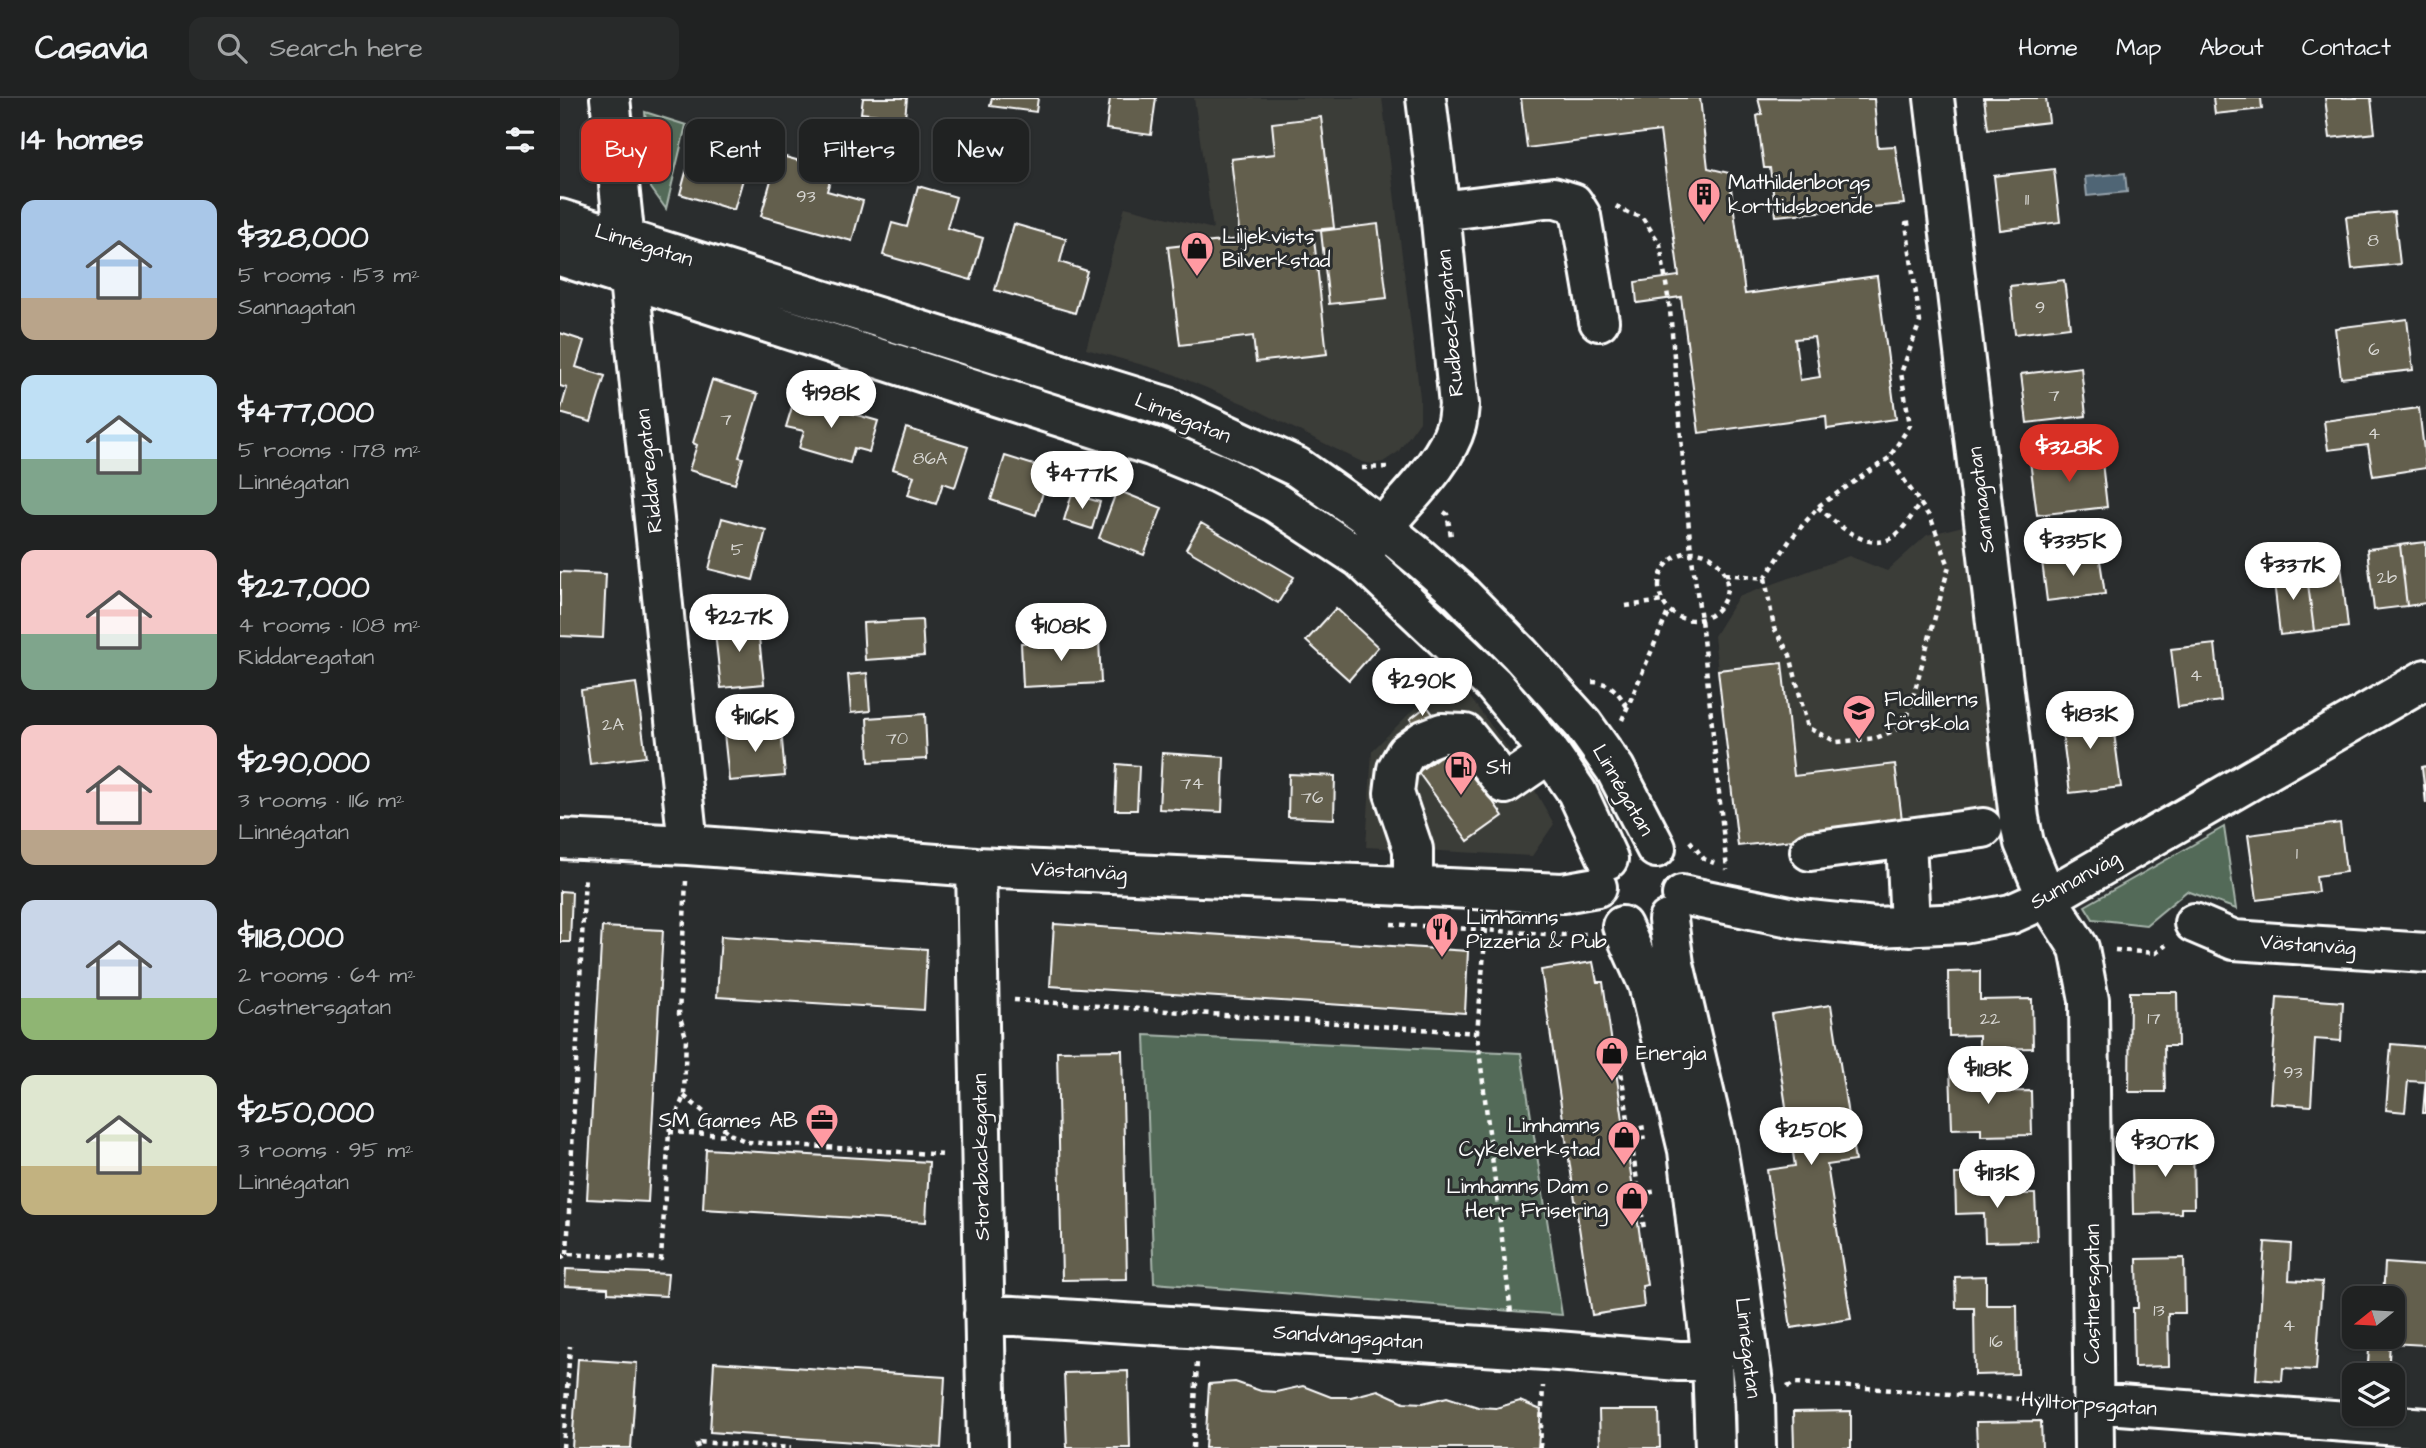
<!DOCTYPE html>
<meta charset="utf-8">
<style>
:root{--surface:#202222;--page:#282a2a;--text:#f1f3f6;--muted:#a2a4a5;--line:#3d3f40;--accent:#d93025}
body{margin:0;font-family:"Architects Daughter",sans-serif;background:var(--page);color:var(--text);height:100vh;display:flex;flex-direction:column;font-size:26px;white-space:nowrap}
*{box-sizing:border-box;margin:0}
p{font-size:23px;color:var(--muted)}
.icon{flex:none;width:38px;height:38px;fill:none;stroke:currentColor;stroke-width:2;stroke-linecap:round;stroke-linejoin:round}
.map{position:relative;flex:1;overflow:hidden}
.side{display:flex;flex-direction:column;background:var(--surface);width:560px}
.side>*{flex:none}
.guide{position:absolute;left:21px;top:21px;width:665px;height:63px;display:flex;gap:14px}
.needle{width:46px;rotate:252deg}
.tools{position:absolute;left:1782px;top:1188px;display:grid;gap:14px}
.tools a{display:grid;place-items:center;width:63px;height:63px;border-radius:14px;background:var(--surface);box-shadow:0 2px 5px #0004,0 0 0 2px var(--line);font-size:35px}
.price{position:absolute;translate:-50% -60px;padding:0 16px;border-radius:24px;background:#fff;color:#222;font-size:23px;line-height:46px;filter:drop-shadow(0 2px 4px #0008)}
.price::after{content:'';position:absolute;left:50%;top:42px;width:21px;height:16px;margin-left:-10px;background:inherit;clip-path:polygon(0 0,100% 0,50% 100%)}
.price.on{background:var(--accent);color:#fff}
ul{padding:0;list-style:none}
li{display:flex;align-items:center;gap:21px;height:175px;padding:0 21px}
li span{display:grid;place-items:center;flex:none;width:196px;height:140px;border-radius:14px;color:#555}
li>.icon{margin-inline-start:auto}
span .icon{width:84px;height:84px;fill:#fffc;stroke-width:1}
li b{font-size:30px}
h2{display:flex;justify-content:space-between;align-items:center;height:84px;padding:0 21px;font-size:30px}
.pill{padding:0 24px;border-radius:14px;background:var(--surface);box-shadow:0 2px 5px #0004,0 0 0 2px var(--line);font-size:24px;line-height:63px}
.pill.on{background:var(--accent);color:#fff}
header{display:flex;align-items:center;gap:42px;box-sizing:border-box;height:98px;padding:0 35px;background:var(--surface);border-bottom:2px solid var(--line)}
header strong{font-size:33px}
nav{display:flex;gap:38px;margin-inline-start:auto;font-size:24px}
.search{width:490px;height:63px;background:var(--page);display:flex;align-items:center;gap:18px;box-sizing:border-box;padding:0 24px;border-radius:14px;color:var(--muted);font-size:26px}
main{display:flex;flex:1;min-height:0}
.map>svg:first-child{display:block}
.built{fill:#3b3c38}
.green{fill:#526b59;stroke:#a8b5ac;stroke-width:2}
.water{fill:#506574;stroke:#96a3ac;stroke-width:2}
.building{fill:#645e4e;stroke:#fff;stroke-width:2;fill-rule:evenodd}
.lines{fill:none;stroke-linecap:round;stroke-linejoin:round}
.minor-casing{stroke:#fff;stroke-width:44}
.path{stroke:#fff;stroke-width:4.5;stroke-dasharray:5 5;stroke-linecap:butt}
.minor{stroke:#2a2d2e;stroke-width:38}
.labels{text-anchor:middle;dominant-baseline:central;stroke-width:6;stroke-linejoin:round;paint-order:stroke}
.number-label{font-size:18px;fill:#d8d7d3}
.poi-label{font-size:21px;fill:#fff;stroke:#2a2d2e;text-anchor:start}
.street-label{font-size:21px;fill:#fff;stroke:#2a2d2e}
</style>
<header>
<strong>Casavia</strong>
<div class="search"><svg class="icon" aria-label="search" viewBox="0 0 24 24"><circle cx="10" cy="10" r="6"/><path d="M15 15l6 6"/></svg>Search here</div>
<nav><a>Home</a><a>Map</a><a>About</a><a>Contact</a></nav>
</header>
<main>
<section class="side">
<h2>14 homes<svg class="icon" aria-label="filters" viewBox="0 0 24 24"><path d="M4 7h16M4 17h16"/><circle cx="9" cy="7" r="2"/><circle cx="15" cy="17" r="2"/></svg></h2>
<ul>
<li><span style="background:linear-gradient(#a9c7e8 70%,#b9a48a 0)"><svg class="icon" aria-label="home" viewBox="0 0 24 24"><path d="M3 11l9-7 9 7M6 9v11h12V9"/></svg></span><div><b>$328,000</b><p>5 rooms · 153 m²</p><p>Sannagatan</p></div></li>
<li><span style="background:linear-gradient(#bfe0f5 60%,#7fa58c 0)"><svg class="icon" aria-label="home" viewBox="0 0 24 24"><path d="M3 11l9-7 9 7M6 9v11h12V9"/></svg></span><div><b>$477,000</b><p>5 rooms · 178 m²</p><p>Linnégatan</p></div></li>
<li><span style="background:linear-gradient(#f6c9c9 60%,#7fa58c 0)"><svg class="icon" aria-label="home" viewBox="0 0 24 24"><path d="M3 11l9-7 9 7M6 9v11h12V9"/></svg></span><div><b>$227,000</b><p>4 rooms · 108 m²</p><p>Riddaregatan</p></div></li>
<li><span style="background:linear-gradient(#f6c9c9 75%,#b9a48a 0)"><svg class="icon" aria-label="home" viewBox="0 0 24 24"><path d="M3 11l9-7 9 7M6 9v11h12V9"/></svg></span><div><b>$290,000</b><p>3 rooms · 116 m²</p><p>Linnégatan</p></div></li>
<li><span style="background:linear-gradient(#c9d6e8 70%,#8fb573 0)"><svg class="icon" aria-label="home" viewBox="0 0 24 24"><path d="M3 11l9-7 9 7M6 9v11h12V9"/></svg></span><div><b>$118,000</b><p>2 rooms · 64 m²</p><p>Castnersgatan</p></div></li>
<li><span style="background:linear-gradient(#dfe7d0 65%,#c2b280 0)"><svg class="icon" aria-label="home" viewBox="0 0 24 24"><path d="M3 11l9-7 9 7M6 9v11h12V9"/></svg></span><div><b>$250,000</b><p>3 rooms · 95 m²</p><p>Linnégatan</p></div></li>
</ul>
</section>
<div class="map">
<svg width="1866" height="1350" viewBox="0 0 1866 1350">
<rect width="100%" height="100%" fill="#2a2d2e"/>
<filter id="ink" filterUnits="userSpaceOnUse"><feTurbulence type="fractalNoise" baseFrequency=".0143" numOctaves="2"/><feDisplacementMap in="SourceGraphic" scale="14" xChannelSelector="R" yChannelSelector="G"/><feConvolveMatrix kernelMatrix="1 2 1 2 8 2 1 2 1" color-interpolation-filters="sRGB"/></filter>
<g filter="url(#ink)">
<!-- built -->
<path class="built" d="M634,0H822L860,299V323L838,354L823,364L813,366L802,364L687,307L611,275L526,251L565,109L653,131Z
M1407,427L1439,714L1343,730L1178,748L1154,538L1178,499L1289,458L1327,473L1367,437Z
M888,577L906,594L961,668L994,726L972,758L806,749L812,653Z"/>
<!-- green -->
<path class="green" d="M85,14L126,27L106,111L91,90Z
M1664,729L1676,811L1627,793L1586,827L1533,821L1525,808Z
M585,937L961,955L1002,1217L594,1185Z"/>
<!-- water -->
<path class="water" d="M1565,75L1567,94L1527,98L1525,79Z"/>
<!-- building -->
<path class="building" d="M303,0H347L345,20L301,15Z
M432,0H478L476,14L430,8Z
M550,0H596L591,37L546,31Z
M961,0H1140L1148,70L1169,75L1185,196L1317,178L1336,321L1267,331L1266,318L1139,335L1121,199L1077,205L1075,184L1119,178L1100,33L967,50ZM1254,239L1260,279L1240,282L1235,241Z
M1198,0L1314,1L1318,49L1335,48L1344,106L1216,118L1210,70H1204L1197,18L1202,16Z
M1424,0H1486L1489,24L1428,31Z
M1653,0H1701L1702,11L1655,16Z
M1765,0H1811L1815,35L1770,40Z
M761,19L774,130L753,132L767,256L696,264L693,238L620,247L608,149L680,141L671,61L715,56L712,25Z
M139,27L194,43L174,112L120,96Z
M218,57L273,72L267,93L303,103L292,143L201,118Z
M1494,71L1500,124L1440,132L1434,78Z
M358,88L396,99L387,130L423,140L411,182L323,157L332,125L347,129Z
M1834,114L1840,166L1792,171L1786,119Z
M454,126L506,141L500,164L527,173L515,215L435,192Z
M818,126L827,200L769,206L761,133Z
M1504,182L1510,229L1455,236L1450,188Z
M1847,221L1853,272L1781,280L1775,230Z
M0,235L24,243L16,269L45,278L31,324L0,315L7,290L0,288Z
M1521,269L1526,318L1467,325L1461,276Z
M152,282L198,296L179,359L183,360L175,386L129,372L137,347L133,345Z
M235,299L318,323L309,354L294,350L290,365L239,350L244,333L226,329Z
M1859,310L1866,370L1813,378L1808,347L1768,352L1764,323Z
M346,330L408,349L395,389L383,385L376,406L348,397L354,378L333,371Z
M1541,355L1547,409L1477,417L1470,363Z
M445,358L490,372L476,417L431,402Z
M557,392L602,410L584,457L539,440Z
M512,396L540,404L532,431L504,422Z
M162,420L206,432L193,482L149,471Z
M641,425L734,479L718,505L626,451Z
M1866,444V505L1847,508L1840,447Z
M1840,447L1847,508L1814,512L1807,451Z
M1539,456L1545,496L1487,503L1482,463Z
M1781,466L1788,529L1754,533L1746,470Z
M1746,470L1754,533L1720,537L1713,474Z
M0,474L46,476L43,540L0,538Z
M186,500L188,516L147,519L146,503Z
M776,510L818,549L789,582L746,543Z
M197,521L204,586L161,590L154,525Z
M362,522L364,558L305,562L303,525Z
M539,542L541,585L463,589L461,545Z
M1655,546L1661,603L1618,609L1611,551Z
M1222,565L1234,678L1335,666L1343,730L1178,748L1158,572Z
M307,575L310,613L291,615L288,577Z
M76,585L86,659L30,666L21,592Z
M867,608L875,619L858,632L850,621Z
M1551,611L1561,689L1510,695L1500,617Z
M365,616L367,661L309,664L307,620Z
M221,630L225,678L169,683L164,635Z
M894,648L943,718L908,743L858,674Z
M602,655L664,659L662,714L599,711Z
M557,666L579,668L577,712H555Z
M1866,668V706L1862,669Z
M729,676L775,678L774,721L728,719Z
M1780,725L1786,774L1756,778L1758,794L1697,802L1688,737Z
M0,793L12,794L10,844H0Z
M494,826L908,853L905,915L490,888Z
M42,829L103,832L88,1104L27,1101Z
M161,838L367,851L364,912L157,899Z
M1033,864L1037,884H1043L1087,1187L1082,1188L1084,1209L1032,1217L981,872Z
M1420,873V902L1472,901L1473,950L1419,951V937L1389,938L1388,874Z
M1570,894H1617L1618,948H1604L1605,994H1569Z
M1717,899L1783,904L1781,943L1755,941L1751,1008L1710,1005Z
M1271,907L1295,1063L1267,1067L1291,1221L1231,1230L1207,1072L1235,1068L1212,916Z
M1831,946L1866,949V984L1848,983L1845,1014L1826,1012Z
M562,952L567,1181L502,1182L497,953Z
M1390,970H1422L1423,994L1471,993L1472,1037L1421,1038V1030L1392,1031Z
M1866,979V1015H1863Z
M1633,1040L1634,1110H1621V1115L1573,1116L1572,1063H1598L1597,1041Z
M146,1051L369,1064L366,1124L143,1111Z
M1395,1076H1427V1096H1475L1477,1143L1425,1144L1424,1115L1396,1116Z
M1705,1144L1731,1146L1729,1182L1762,1184L1756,1272L1723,1270L1722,1283L1696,1281Z
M1624,1160L1625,1215H1608L1609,1268L1574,1269L1573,1210H1578L1577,1161Z
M1825,1165L1866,1168V1247L1830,1245L1828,1278H1807L1810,1239H1832V1200H1823Z
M6,1171L108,1176L106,1198L48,1195V1190L5,1188Z
M1426,1178V1207H1457L1458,1276L1415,1277L1414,1210H1396L1395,1179Z
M18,1261L77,1265L71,1350H12Z
M154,1264L385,1279L381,1350L150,1334Z
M568,1273L570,1350H507L504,1275Z
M675,1284L701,1293L716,1294L743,1288L771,1299H791L818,1292L844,1304L863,1305L887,1299L918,1309L936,1310L960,1303L981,1312L978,1350H645L649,1286Z
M1039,1312H1099L1100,1350H1040Z
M1291,1313V1350H1234L1233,1314Z
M1481,1323L1482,1350H1417L1416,1324Z"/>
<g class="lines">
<defs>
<path id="minor" d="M50,0L128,747
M1374,0L1459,720L1464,745L1487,800L1519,850L1529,902L1534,1350
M880,113L993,99L1013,105L1021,118L1039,223
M0,121L608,309L737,369L821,428L860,460L900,495L960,556L1023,626L1055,671L1096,750
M0,158L591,348L657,375L716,405L800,460L934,587L990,655L1017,694L1048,761
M807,450C832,412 884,371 896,328C898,321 898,314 899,307L880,113L866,0
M1346,740L1350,828
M0,741L128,747L416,769L1003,795L1037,789
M1250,753L1423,730
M416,769L427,1350
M853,789V751L834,695L837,671L846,655L864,642L882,635L905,636L945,686L990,655
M1122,797L1240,821L1315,829L1403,825L1451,816L1487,800L1866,581
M1108,822L1114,866L1157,1049L1179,1183L1195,1300L1196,1350
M1634,825L1674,842L1866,855
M1062,828L1088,886L1128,1052L1152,1262L1155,1350
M424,1216L985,1252L1119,1263L1152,1262
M1533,1305L1866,1330"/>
</defs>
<!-- minor casing -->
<use href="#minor" class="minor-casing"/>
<!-- path -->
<path class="path" d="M1056,108L1068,115L1082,119L1100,146L1110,212L1131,454L1141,521L1167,772
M802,370L827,369
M1258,409C1277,426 1310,458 1336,437C1346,428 1353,416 1360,405
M884,414L887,416L891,438
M1099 488a34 34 0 1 1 68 0a34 34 0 1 1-68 0Z
M1165,476L1205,480L1230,442L1260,407L1329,360L1350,327L1341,275L1360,224L1346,126L1353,125
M1205,480L1214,530L1230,557L1248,630L1277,644L1316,640L1345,628L1389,468L1371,421L1329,360
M1066,508L1103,503
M1032,584C1051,584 1058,594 1067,609
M1062,622L1109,512
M1130,743L1144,761L1154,765
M831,826L1001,837L1028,836
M926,831L917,935L951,1215
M1555,852L1596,855L1606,847
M454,902L917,935
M1057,946L1084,1131
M124,998L171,1036
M1070,1032L1086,1029
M109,1034L172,1037L187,1044L386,1057
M1071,1042L1088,1039
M1079,1096L1098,1093
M7,1156L25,777
M0,1160L7,1156L101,1161L109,1034L124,998L126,939L119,916L126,783
M1227,1289L1236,1285L1501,1304
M3,1350L10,1248
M138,1350L136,1344L231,1350
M633,1350L637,1263
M980,1350L983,1288"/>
<!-- minor -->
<use href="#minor" class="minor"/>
</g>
</g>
<!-- icons -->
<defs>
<symbol id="building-pin" viewBox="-11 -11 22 30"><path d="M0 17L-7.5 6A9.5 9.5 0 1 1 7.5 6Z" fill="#ff9aa2" stroke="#2a2d2e"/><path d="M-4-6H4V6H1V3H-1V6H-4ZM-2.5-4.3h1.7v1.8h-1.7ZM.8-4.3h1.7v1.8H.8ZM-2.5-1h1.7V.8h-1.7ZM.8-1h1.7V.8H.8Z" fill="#111"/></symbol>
<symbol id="shop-pin" viewBox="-11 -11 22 30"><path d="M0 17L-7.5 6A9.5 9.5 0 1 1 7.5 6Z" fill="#ff9aa2" stroke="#2a2d2e"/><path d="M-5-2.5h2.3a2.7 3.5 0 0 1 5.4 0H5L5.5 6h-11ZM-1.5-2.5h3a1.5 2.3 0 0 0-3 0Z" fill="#111"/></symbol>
<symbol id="school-pin" viewBox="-11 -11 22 30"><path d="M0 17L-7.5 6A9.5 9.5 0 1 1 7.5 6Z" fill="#ff9aa2" stroke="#2a2d2e"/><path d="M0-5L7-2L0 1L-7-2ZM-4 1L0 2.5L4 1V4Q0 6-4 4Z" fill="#111"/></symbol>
<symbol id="fuel-pin" viewBox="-11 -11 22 30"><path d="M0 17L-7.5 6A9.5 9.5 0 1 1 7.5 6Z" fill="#ff9aa2" stroke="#2a2d2e"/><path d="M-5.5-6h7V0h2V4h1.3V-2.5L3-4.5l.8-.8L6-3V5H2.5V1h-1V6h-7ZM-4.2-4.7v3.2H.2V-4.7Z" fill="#111"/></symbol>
<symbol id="restaurant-pin" viewBox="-11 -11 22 30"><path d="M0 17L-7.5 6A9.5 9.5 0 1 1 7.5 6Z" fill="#ff9aa2" stroke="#2a2d2e"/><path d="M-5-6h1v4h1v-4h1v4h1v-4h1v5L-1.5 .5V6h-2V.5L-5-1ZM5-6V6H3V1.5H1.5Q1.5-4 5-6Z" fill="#111"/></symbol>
<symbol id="office-pin" viewBox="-11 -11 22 30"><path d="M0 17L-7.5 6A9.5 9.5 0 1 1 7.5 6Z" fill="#ff9aa2" stroke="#2a2d2e"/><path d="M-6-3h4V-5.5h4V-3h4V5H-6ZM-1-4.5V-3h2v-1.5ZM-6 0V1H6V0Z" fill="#111"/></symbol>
</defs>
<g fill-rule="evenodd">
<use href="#building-pin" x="1125" y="77" width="38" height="52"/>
<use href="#shop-pin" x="618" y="131" width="38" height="52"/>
<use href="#school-pin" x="1280" y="594" width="38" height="52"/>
<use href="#fuel-pin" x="882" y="650" width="38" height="52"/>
<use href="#restaurant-pin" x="863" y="812" width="38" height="52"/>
<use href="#shop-pin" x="1033" y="936" width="38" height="52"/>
<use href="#office-pin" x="243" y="1003" width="38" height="52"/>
<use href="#shop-pin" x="1045" y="1020" width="38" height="52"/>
<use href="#shop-pin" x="1053" y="1081" width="38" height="52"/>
</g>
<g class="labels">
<!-- number labels -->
<g class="number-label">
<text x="246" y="98">93</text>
<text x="1467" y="101">11</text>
<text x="1813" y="142">8</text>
<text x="1480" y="209">9</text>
<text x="1814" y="251">6</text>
<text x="1494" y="297">7</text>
<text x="166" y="321">7</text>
<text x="1814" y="335">4</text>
<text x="370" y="360">86A</text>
<text x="177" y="451">5</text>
<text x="1827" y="479">2b</text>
<text x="1636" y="577">4</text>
<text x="53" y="626">2A</text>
<text x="337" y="640">70</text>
<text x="632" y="685">74</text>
<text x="752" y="699">76</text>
<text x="1737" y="755">1</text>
<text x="1430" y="920">22</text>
<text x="1594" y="920">17</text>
<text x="1733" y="974">93</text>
<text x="1599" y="1212">13</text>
<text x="1729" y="1227">4</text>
<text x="1436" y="1243">16</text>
</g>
<!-- poi labels -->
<g class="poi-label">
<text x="1168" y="84">Mathildenborgs<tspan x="1168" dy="24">korttidsboende</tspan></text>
<text x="662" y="138">Liljekvists<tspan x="662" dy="24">Bilverkstad</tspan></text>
<text x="1324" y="601">Flodillerns<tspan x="1324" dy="24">förskola</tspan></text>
<text x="926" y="669">St1</text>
<text x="906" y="819">Limhamns<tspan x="906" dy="24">Pizzeria &amp; Pub</tspan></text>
<text x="1076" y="955">Energia</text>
<text x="238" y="1022" text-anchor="end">SM Games AB</text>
<text x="1040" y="1027" text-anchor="end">Limhamns<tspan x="1040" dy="24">Cykelverkstad</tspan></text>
<text x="1048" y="1088" text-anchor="end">Limhamns Dam o<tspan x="1048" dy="24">Herr Frisering</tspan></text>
</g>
<!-- street labels -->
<g class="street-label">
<text transform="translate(84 147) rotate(17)">Linnégatan</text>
<text transform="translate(890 225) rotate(-95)">Rudbecksgatan</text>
<text transform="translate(623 320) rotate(22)">Linnégatan</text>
<text transform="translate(89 373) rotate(-96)">Riddaregatan</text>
<text transform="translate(1421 402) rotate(-97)">Sannagatan</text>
<text transform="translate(1063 692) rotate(60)">Linnégatan</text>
<text transform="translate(519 773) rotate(3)">Västanväg</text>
<text transform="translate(1515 782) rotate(-29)">Sunnanväg</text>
<text transform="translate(1748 847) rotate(4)">Västanväg</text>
<text transform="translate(421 1059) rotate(-91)">Storabackegatan</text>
<text transform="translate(1532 1196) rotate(-90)">Castnersgatan</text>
<text transform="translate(788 1239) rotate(4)">Sandvångsgatan</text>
<text transform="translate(1188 1250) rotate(83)">Linnégatan</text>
<text transform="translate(1529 1306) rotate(4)">Hylltorpsgatan</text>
</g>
</g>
</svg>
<div class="tools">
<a><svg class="needle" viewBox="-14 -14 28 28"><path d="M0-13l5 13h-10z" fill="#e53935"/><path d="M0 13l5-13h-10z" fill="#a2a4a5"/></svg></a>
<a><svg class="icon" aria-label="layers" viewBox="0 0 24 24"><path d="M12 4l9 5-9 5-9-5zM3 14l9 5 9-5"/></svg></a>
</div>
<b class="price" style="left:271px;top:332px">$198K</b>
<b class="price on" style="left:1509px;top:386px">$328K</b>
<b class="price" style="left:522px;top:413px">$477K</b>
<b class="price" style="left:1513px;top:480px">$335K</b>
<b class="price" style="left:1733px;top:504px">$337K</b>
<b class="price" style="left:179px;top:556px">$227K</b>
<b class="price" style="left:501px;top:565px">$108K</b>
<b class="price" style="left:862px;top:620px">$290K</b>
<b class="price" style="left:1530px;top:653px">$183K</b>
<b class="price" style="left:195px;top:656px">$116K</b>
<b class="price" style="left:1428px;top:1008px">$118K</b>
<b class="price" style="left:1251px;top:1069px">$250K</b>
<b class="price" style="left:1605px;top:1081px">$307K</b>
<b class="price" style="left:1437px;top:1112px">$113K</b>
<div class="guide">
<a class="pill on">Buy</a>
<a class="pill">Rent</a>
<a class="pill">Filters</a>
<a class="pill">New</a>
</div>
</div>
</main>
